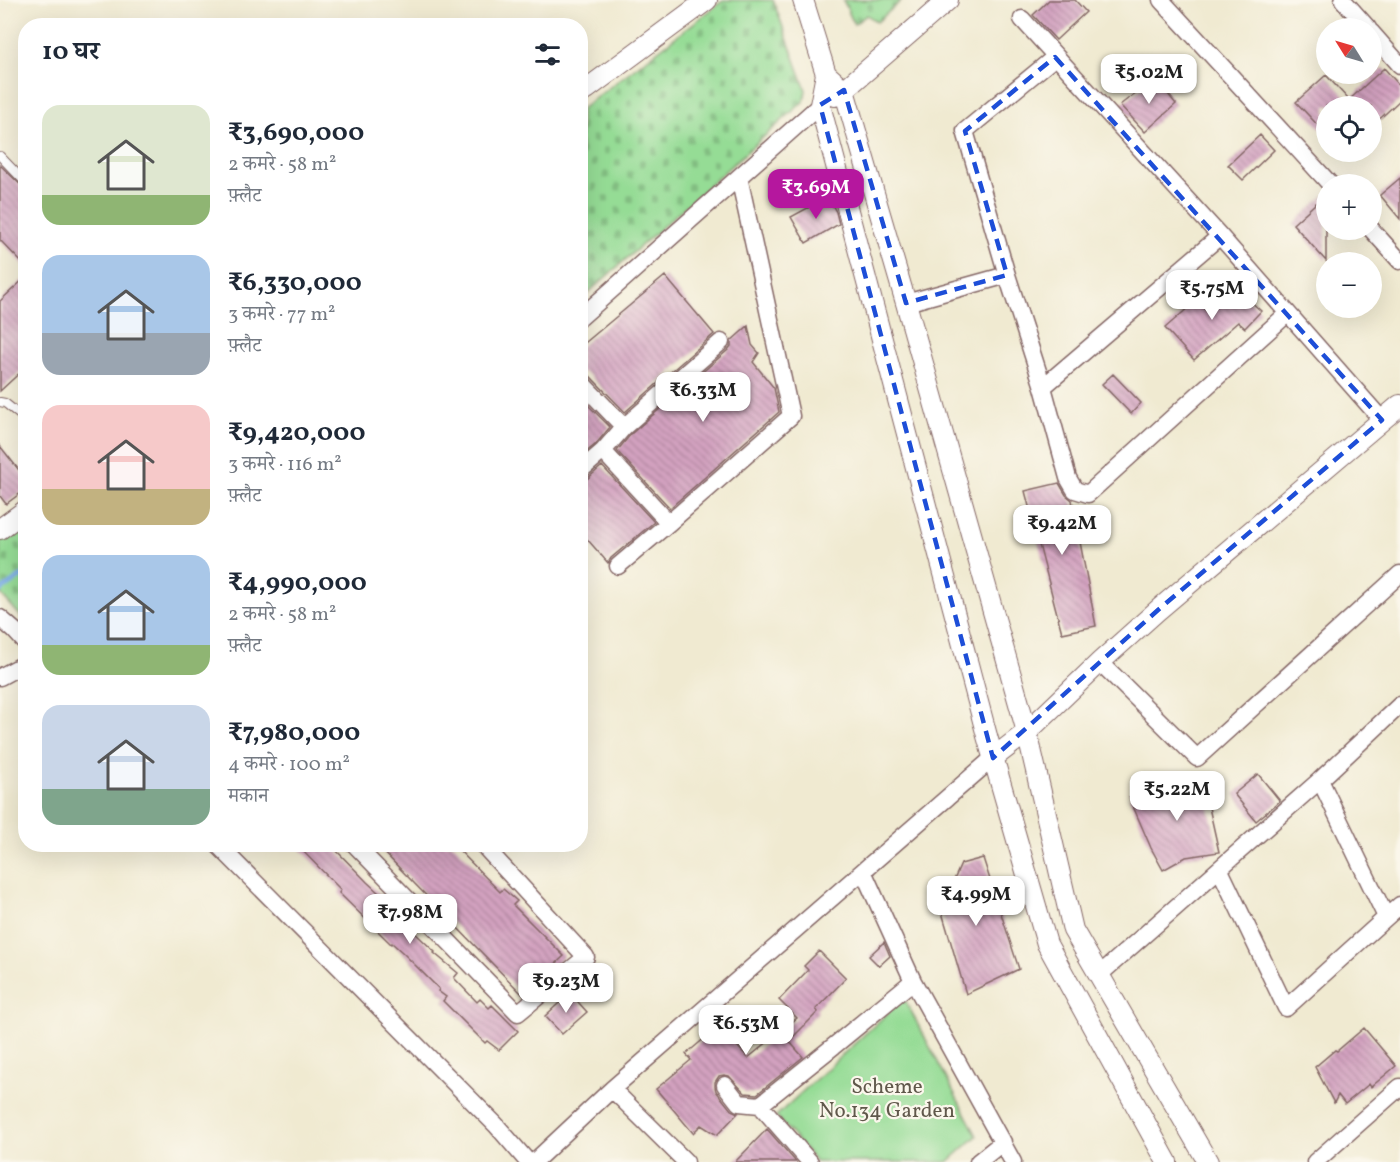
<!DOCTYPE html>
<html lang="hi">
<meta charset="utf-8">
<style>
:root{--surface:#fff;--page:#f6f6f7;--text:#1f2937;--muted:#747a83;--accent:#b5179e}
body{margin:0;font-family:Vollkorn,"Noto Serif Devanagari",serif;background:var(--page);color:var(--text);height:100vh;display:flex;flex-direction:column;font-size:22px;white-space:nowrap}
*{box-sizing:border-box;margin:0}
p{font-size:20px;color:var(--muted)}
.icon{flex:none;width:33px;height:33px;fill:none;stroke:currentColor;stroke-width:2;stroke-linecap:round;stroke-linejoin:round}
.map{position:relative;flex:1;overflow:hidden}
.side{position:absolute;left:18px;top:18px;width:570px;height:834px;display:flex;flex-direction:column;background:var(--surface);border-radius:24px;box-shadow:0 6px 24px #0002}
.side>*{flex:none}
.needle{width:39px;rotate:307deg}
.controls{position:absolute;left:1316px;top:18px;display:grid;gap:12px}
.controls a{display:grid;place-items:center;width:66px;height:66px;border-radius:50%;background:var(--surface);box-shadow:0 6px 24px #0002;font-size:30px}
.price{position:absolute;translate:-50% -51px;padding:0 14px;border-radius:12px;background:#fff;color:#222;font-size:20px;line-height:39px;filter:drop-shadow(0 2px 3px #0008)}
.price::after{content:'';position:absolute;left:50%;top:36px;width:18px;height:14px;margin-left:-9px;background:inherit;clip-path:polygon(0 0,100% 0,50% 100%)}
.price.selected{background:var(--accent);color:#fff}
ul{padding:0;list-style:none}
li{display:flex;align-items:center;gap:18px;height:150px;padding:0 24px}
li span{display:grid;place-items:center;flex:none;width:168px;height:120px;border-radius:18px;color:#555}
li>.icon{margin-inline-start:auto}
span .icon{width:72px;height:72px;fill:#fffc;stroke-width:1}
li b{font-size:26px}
h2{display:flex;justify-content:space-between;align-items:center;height:72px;padding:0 24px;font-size:26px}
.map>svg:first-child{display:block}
.cemetery{fill:url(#cemetery-stones);stroke:#707e60;stroke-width:1.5}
.green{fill:#95dc95;stroke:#707e60;stroke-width:1.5}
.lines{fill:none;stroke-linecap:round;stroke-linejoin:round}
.stream{stroke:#7eade8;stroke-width:5}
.building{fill:url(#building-back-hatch)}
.service-casing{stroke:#846665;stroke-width:10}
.minor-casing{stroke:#846665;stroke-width:19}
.tertiary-casing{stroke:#846665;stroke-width:22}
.service{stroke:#fff;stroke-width:8}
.minor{stroke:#fff;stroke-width:16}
.tertiary{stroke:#fff;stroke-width:20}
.marked{fill:none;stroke:#1d4ed8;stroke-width:4.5;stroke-dasharray:12 8;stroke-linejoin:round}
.labels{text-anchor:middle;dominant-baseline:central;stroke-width:4.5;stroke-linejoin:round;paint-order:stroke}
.park-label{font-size:21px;fill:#60584b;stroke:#fbf7ec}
</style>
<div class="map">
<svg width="1400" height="1162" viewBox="0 0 1400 1162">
<defs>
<pattern id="cemetery-stones" width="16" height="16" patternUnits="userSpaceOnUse" patternTransform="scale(1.5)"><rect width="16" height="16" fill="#95dc95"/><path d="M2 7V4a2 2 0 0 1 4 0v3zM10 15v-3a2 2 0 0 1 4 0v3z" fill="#82bc81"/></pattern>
<pattern id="building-back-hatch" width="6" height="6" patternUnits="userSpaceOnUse" patternTransform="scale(1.5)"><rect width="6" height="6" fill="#d3a2c0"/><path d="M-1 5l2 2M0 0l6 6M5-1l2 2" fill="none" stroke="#ad839c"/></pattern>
</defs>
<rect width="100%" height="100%" fill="#fbf7ec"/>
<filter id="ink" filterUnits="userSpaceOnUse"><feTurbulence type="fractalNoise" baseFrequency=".0167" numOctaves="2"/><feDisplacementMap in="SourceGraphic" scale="12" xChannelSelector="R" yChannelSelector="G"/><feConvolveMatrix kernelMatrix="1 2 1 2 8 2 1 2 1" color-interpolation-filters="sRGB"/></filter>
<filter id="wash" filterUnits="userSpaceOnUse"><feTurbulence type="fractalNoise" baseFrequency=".008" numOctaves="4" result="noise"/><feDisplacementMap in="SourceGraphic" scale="24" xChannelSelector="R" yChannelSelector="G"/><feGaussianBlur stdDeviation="1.35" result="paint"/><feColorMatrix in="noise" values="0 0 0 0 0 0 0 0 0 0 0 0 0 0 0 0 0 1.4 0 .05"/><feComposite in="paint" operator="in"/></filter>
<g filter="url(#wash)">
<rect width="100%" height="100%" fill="#f0ead1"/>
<!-- cemetery -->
<path class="cemetery" d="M724,0H773L806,90L804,101L581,299V109Z
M843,0H902L877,22L867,15L854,24Z
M25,518V621L0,593V539Z"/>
<!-- green -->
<path class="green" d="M904,998L977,1136L948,1162H816L776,1116Z"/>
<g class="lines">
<!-- stream -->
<path class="stream" d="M0,591L26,573"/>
</g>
<g id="blocks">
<!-- building -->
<path class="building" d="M1049,0H1075L1086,12L1056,40L1033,15Z
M1384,68L1400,86V100L1371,127V106H1326V134L1296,102L1326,75L1349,100Z
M1155,78L1176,104L1145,132L1120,105Z
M1260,135L1274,150L1243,180L1228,165Z
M0,165L26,190V267L0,240Z
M1400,178V219L1380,195Z
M1326,194V261L1293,224Z
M828,197L836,212L839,224L806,243L791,217Z
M665,276L714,334L625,412L588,374L580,371V347Z
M26,277V367L0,391V301Z
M1232,284L1261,311L1245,328L1238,322L1194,360L1165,328L1197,300L1206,311Z
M748,326L752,345L759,353L753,362L774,388L779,412L670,508L617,451L631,434L728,350L731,346V341Z
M1113,374L1141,403L1131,414L1102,384Z
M580,397L610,427L596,444L580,457Z
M0,446L26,479V489L6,504L0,496Z
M602,466L654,522L611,558L608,563L580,531V481L587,479Z
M1059,483L1066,495L1072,500L1096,626L1062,633L1025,491Z
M1258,774L1280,801L1256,821L1234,794Z
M1202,776L1219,852L1186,857L1163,870L1151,848L1129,797L1161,787L1165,795Z
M296,844H330L367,882L394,907L391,910L435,952L434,953L458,973L454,978L477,1002L480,999L489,1008L492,1005L518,1031L499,1050L487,1041L485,1043L443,1001L446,997L438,991L439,989L402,952L392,943L391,944L339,893L341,890Z
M376,844H453L500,892L503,889L517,901L513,905L564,956L523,995Z
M983,858L1019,969L966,994L934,885L954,880L961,864Z
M884,942L890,956L879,966L869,956Z
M819,951L846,978L816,1009L818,1012L789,1041L803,1057L757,1094L745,1093L729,1076L724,1075L719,1076L715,1082V1087L716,1091L731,1110L738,1113L717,1135L701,1125L693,1133L656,1089L691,1060L686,1054L719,1026L748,1058L797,1018L779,1000L808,970L804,966Z
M570,993L587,1012L562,1034L545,1016Z
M1364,1028L1396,1066L1371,1087L1369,1084L1345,1104L1338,1095L1334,1103L1315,1067L1335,1050L1337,1051Z
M767,1129L796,1162H735Z"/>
</g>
</g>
<g filter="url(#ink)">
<use href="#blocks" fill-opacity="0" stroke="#846665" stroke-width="1.5"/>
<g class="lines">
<defs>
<path id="service" d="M0,156L26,183
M0,402L5,403L26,420"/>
<path id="minor" d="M1161,0L1330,184
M1343,0L1368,28
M1022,19L1220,236L1382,420
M1371,32L1400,65
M1055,57L965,131L1007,275L1043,387L1220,236
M1371,229L1400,261
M906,303L1007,275
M580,318L820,105
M580,381L624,427
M1043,387L1068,478L1075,490L1088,494L1287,314
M603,451L669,523
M580,471L603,451L624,427L721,342
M618,566L669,523L791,416L739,177
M0,618L15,631L26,643
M1100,662L1197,758L1400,574
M0,677L26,663
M1320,780L1386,917
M217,844L496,1125L528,1162
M354,844L518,1013L586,957L482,844
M1220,870L1286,1008L1400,905
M863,871L913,981L1013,1162
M1099,975L1320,780L1400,705
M725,1085L739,1103L760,1105L810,1162
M612,1089L686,1162
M760,1105L835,1045L913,981
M534,1162L612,1089L993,758
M978,1162L1003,1142
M1315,1162L1400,1087"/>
<path id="tertiary" d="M803,0L826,74L820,105L987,736L1047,944L1167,1162
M826,74L844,90L906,303L1027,732L1073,930L1208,1162
M580,94L707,0
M835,96L844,90L948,0
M0,529L26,510
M993,758L1027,732L1100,662L1158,610L1400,405"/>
</defs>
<!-- service casing -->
<use href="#service" class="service-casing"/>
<!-- minor casing -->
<use href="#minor" class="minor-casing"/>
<!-- tertiary casing -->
<use href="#tertiary" class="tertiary-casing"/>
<!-- service -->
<use href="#service" class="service"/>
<!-- minor -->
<use href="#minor" class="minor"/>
<!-- tertiary -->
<use href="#tertiary" class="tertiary"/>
</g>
</g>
<!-- marked area -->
<path class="marked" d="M1055,57L1382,420L1158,610L993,758L820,105L844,90L906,303L1007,275L965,131Z"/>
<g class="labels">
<!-- park labels -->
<g class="park-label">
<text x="887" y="1087">Scheme<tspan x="887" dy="24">No.134 Garden</tspan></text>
</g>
</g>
</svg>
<div class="controls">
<a><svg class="needle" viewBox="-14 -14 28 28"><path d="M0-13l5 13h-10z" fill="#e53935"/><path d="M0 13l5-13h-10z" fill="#747a83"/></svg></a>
<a><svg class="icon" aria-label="locate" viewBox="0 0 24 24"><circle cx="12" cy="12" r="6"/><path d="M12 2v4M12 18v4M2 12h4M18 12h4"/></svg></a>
<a>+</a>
<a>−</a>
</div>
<b class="price" style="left:1149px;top:105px">₹5.02M</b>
<b class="price selected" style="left:816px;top:220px">₹3.69M</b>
<b class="price" style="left:1212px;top:321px">₹5.75M</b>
<b class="price" style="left:703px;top:423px">₹6.33M</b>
<b class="price" style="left:1062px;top:556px">₹9.42M</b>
<b class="price" style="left:1177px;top:822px">₹5.22M</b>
<b class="price" style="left:976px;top:927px">₹4.99M</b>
<b class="price" style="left:410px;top:945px">₹7.98M</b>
<b class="price" style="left:566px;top:1014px">₹9.23M</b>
<b class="price" style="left:746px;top:1056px">₹6.53M</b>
<section class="side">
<h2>10 घर<svg class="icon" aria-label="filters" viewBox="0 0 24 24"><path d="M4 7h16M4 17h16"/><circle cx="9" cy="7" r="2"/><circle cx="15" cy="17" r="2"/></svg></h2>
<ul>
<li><span style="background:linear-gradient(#dfe7d0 75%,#8fb573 0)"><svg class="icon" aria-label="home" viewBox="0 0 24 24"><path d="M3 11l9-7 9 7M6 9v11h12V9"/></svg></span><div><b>₹3,690,000</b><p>2 कमरे · 58 m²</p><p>फ़्लैट</p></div></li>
<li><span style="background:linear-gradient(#a9c7e8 65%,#9aa5b1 0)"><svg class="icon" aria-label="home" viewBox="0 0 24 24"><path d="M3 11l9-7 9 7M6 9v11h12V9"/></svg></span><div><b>₹6,330,000</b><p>3 कमरे · 77 m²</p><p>फ़्लैट</p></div></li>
<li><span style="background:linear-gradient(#f6c9c9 70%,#c2b280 0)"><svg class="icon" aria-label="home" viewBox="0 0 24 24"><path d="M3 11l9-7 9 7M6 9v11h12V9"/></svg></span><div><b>₹9,420,000</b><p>3 कमरे · 116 m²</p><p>फ़्लैट</p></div></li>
<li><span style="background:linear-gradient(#a9c7e8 75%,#8fb573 0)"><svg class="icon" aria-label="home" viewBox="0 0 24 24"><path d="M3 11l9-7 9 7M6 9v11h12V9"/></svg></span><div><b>₹4,990,000</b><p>2 कमरे · 58 m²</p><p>फ़्लैट</p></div></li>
<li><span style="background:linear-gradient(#c9d6e8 70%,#7fa58c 0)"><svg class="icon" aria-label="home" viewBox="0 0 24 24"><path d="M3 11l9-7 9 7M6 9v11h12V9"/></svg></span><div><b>₹7,980,000</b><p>4 कमरे · 100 m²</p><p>मकान</p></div></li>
</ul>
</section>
</div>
